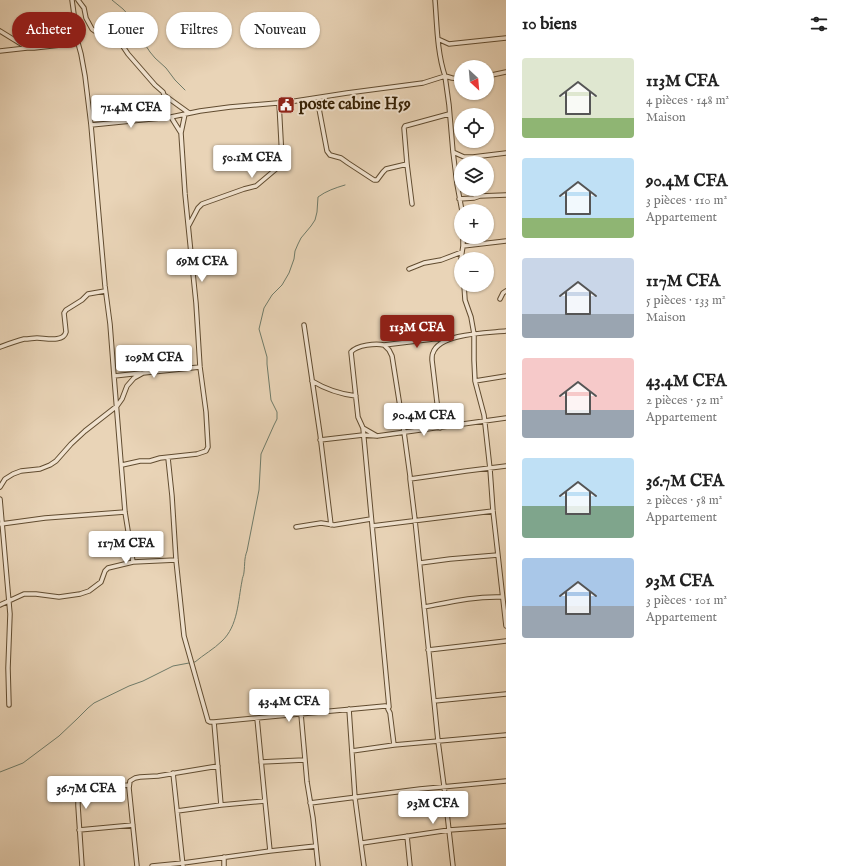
<!DOCTYPE html>
<html lang="fr">
<meta charset="utf-8">
<style>
:root{--surface:#fff;--page:#f6f6f6;--text:#222;--muted:#767676;--accent:#8f2418}
body{margin:0;font-family:"IM FELL English",serif;background:var(--page);color:var(--text);height:100vh;display:flex;flex-direction:column;font-size:15px;white-space:nowrap}
*{box-sizing:border-box;margin:0}
p{font-size:13px;color:var(--muted)}
.icon{flex:none;width:22px;height:22px;fill:none;stroke:currentColor;stroke-width:2;stroke-linecap:round;stroke-linejoin:round}
.map{position:relative;flex:1;overflow:hidden}
.drawer{display:flex;flex-direction:column;background:var(--surface);width:340px}
.drawer>*{flex:none}
.hud{position:absolute;left:12px;top:12px;width:380px;height:36px;display:flex;gap:8px}
.needle{width:26px;rotate:154deg}
.fabs{position:absolute;left:454px;top:60px;display:grid;gap:8px}
.fabs a{display:grid;place-items:center;width:40px;height:40px;border-radius:50%;background:var(--surface);box-shadow:0 1px 3px #0004;font-size:20px}
.price{position:absolute;translate:-50% -34px;padding:0 9px;border-radius:4px;background:#fff;color:#222;font-size:13px;line-height:26px;filter:drop-shadow(0 1px 2px #0008)}
.price::after{content:'';position:absolute;left:50%;top:24px;width:12px;height:9px;margin-left:-6px;background:inherit;clip-path:polygon(0 0,100% 0,50% 100%)}
.price.active{background:var(--accent);color:#fff}
ul{padding:0;list-style:none}
li{display:flex;align-items:center;gap:12px;height:100px;padding:0 16px}
li span{display:grid;place-items:center;flex:none;width:112px;height:80px;border-radius:4px;color:#555}
li>.icon{margin-inline-start:auto}
span .icon{width:48px;height:48px;fill:#fffc;stroke-width:1}
li b{font-size:17px}
h2{display:flex;justify-content:space-between;align-items:center;height:48px;padding:0 16px;font-size:17px}
.chip{padding:0 14px;border-radius:18px;background:var(--surface);box-shadow:0 1px 3px #0004;font-size:14px;line-height:36px}
.chip.active{background:var(--accent);color:#fff}
main{display:flex;flex:1;min-height:0}
.map>svg:first-child{display:block}
.lines{fill:none;stroke-linecap:round;stroke-linejoin:round}
.stream{stroke:#6f7b69;stroke-width:1}
.minor-casing{stroke:#614c30;stroke-width:5.5}
.minor{stroke:#f1e3d0;stroke-width:3.5}
.labels{text-anchor:middle;dominant-baseline:central;stroke-width:4;stroke-linejoin:round;paint-order:stroke}
.poi-label{font-size:16px;font-weight:bold;fill:#341f03;stroke:#f1e3d0;text-anchor:start}
</style>
<main>
<div class="map">
<svg width="506" height="866" viewBox="0 0 506 866">
<rect width="100%" height="100%" fill="#e9d4b7"/>
<filter id="stains"><feTurbulence type="fractalNoise" baseFrequency=".005" numOctaves="4"/><feColorMatrix values="0 0 0 0 .2 0 0 0 0 .09 0 0 0 0 .02 0 0 0 .5 -.17"/></filter>
<radialGradient id="worn" r=".72"><stop offset=".6" stop-color="#630" stop-opacity="0"/><stop offset="1" stop-color="#630" stop-opacity=".3"/></radialGradient>
<g class="lines">
<!-- stream -->
<path class="stream" d="M112,0L123,9L133,20L137,26L146,46L150,52L155,58L166,68L175,80L185,90
M192,662H195C203,655 214,649 222,641C238,626 238,601 242,581C242,578 244,575 244,572C245,564 244,559 247,551L259,490L261,454L274,425L277,419V412L271,400L267,364V357L259,329L264,308L272,295L282,285L289,273L294,259L295,251L298,244L301,238L311,226L315,220L317,212L318,197C326,191 335,188 345,185
M0,772L23,763L59,736L77,719L88,708L94,703L129,686L143,681L173,666L189,663"/>
<defs>
<path id="minor" d="M72,0L78,43L81,54L85,76L91,125L105,286L110,324L114,376L125,512L133,562L176,560
M78,0L84,8L86,18L92,29L99,34L110,32L116,36L128,54L155,85L163,92L164,95L165,100L162,117
M435,0C437,25 437,52 445,76L452,78L461,79
M0,31L26,47
M438,39L449,44L506,38
M0,51L27,48H34L78,43
M487,76L506,72
M164,95L189,113
M317,98L327,151L330,155L341,158L348,163L374,180H377L383,172L386,169L407,164L404,128L405,126L449,114
M91,125L171,117L200,111L230,107L289,102L347,93L423,83L445,76L449,105L453,152L457,184L462,211
M181,133L185,114
M453,152L464,157H473L506,153
M407,164L412,204
M459,199L474,198L480,196L506,195
M189,225L198,208L202,204L244,189L256,186L282,164V159L279,103
M463,246L506,241
M461,259L463,246V237
M409,269L424,263L441,260L462,252
M464,285L465,300L471,317L474,334V360L475,381L484,415L490,469L493,511L506,626
M500,299L503,293L506,291
M304,325L320,434L331,525
M384,345L433,339H449
M0,347C8,344 16,341 24,339C29,339 33,338 37,338C45,338 63,343 66,332L64,313L66,310L82,300L88,294L105,291
M114,376L141,373
M312,381C327,390 339,394 356,396
M475,381L506,376
M363,428L389,707
M440,428L432,360C432,359 432,354 433,353C439,333 488,333 506,331
M377,436L363,428L358,417L351,352C357,345 376,343 384,345L389,350L392,356L404,432L410,476V479L415,520L434,701L438,741L444,786L453,866
M320,440L363,435L377,436L506,418
M168,458L172,496L176,560L184,636L208,721L210,722H214L267,717L385,706L389,707L388,709L390,713L394,745
M122,465L140,461H150L160,458L197,454L206,451L208,447L206,412L200,367L196,303L185,194L181,133L171,117
M410,479L466,471L506,466
M0,487L5,479L13,474L21,471L40,469L50,465L56,461L71,444L85,431L117,406L122,399L127,386L134,378L143,373L200,367
M0,499L10,614L8,668L9,705
M1,524L45,518L125,512
M372,526L493,511
M296,527L321,523L334,525L371,519
M420,563L450,559L498,555
M0,605L24,594H36L59,597L80,594L89,591L101,582L105,571L108,568L133,562
M424,607C450,602 475,596 502,597
M428,650L506,641
M434,701L506,694
M349,709L355,798L364,866
M301,714L307,782L313,818L318,866
M257,718L265,801L270,851
M214,722L221,805
M352,751L394,745L506,735
M261,762L304,760
M173,773L183,866
M310,803L420,789L506,781
M177,811L221,805L265,801
M79,830L133,825
M407,836L410,866
M362,843L449,830L506,826
M224,857V866
M82,866L78,806V800L79,795C90,786 115,786 129,785
M137,866L129,788L130,781L135,778L140,777L158,776L218,766
M152,866L183,863L270,851L316,846"/>
</defs>
<!-- minor casing -->
<use href="#minor" class="minor-casing"/>
<!-- minor -->
<use href="#minor" class="minor"/>
</g>
<!-- icons -->
<defs>
<symbol id="civic-square" viewBox="-11 -11 22 22"><rect x="-9" y="-9" width="18" height="18" rx="4" fill="#8f2418" stroke="#f1e3d0"/><path d="M-.6-6.5H3V-4.5H.6V-3L4-1V1h2V6H-6V1h2V-1L-.6-3ZM-1.2 2.5V6h2.4V2.5Z" fill="#fff"/></symbol>
</defs>
<g fill-rule="evenodd">
<use href="#civic-square" x="276" y="95" width="20" height="20"/>
</g>
<g class="labels">
<!-- poi labels -->
<g class="poi-label">
<text x="299" y="105">poste cabine H59</text>
</g>
</g>
<rect width="100%" height="100%" filter="url(#stains)"/>
<rect width="100%" height="100%" fill="url(#worn)"/>
</svg>
<div class="fabs">
<a><svg class="needle" viewBox="-14 -14 28 28"><path d="M0-13l5 13h-10z" fill="#e53935"/><path d="M0 13l5-13h-10z" fill="#767676"/></svg></a>
<a><svg class="icon" aria-label="locate" viewBox="0 0 24 24"><circle cx="12" cy="12" r="6"/><path d="M12 2v4M12 18v4M2 12h4M18 12h4"/></svg></a>
<a><svg class="icon" aria-label="layers" viewBox="0 0 24 24"><path d="M12 4l9 5-9 5-9-5zM3 14l9 5 9-5"/></svg></a>
<a>+</a>
<a>−</a>
</div>
<b class="price" style="left:131px;top:129px">71.4M CFA</b>
<b class="price" style="left:252px;top:179px">50.1M CFA</b>
<b class="price" style="left:202px;top:283px">69M CFA</b>
<b class="price active" style="left:417px;top:349px">113M CFA</b>
<b class="price" style="left:154px;top:379px">109M CFA</b>
<b class="price" style="left:424px;top:437px">90.4M CFA</b>
<b class="price" style="left:126px;top:565px">117M CFA</b>
<b class="price" style="left:289px;top:723px">43.4M CFA</b>
<b class="price" style="left:86px;top:810px">36.7M CFA</b>
<b class="price" style="left:433px;top:825px">93M CFA</b>
<div class="hud">
<a class="chip active">Acheter</a>
<a class="chip">Louer</a>
<a class="chip">Filtres</a>
<a class="chip">Nouveau</a>
</div>
</div>
<section class="drawer">
<h2>10 biens<svg class="icon" aria-label="filters" viewBox="0 0 24 24"><path d="M4 7h16M4 17h16"/><circle cx="9" cy="7" r="2"/><circle cx="15" cy="17" r="2"/></svg></h2>
<ul>
<li><span style="background:linear-gradient(#dfe7d0 75%,#8fb573 0)"><svg class="icon" aria-label="home" viewBox="0 0 24 24"><path d="M3 11l9-7 9 7M6 9v11h12V9"/></svg></span><div><b>113M CFA</b><p>4 pièces · 148 m²</p><p>Maison</p></div></li>
<li><span style="background:linear-gradient(#bfe0f5 75%,#8fb573 0)"><svg class="icon" aria-label="home" viewBox="0 0 24 24"><path d="M3 11l9-7 9 7M6 9v11h12V9"/></svg></span><div><b>90.4M CFA</b><p>3 pièces · 110 m²</p><p>Appartement</p></div></li>
<li><span style="background:linear-gradient(#c9d6e8 70%,#9aa5b1 0)"><svg class="icon" aria-label="home" viewBox="0 0 24 24"><path d="M3 11l9-7 9 7M6 9v11h12V9"/></svg></span><div><b>117M CFA</b><p>5 pièces · 133 m²</p><p>Maison</p></div></li>
<li><span style="background:linear-gradient(#f6c9c9 65%,#9aa5b1 0)"><svg class="icon" aria-label="home" viewBox="0 0 24 24"><path d="M3 11l9-7 9 7M6 9v11h12V9"/></svg></span><div><b>43.4M CFA</b><p>2 pièces · 52 m²</p><p>Appartement</p></div></li>
<li><span style="background:linear-gradient(#bfe0f5 60%,#7fa58c 0)"><svg class="icon" aria-label="home" viewBox="0 0 24 24"><path d="M3 11l9-7 9 7M6 9v11h12V9"/></svg></span><div><b>36.7M CFA</b><p>2 pièces · 58 m²</p><p>Appartement</p></div></li>
<li><span style="background:linear-gradient(#a9c7e8 60%,#9aa5b1 0)"><svg class="icon" aria-label="home" viewBox="0 0 24 24"><path d="M3 11l9-7 9 7M6 9v11h12V9"/></svg></span><div><b>93M CFA</b><p>3 pièces · 101 m²</p><p>Appartement</p></div></li>
</ul>
</section>
</main>
